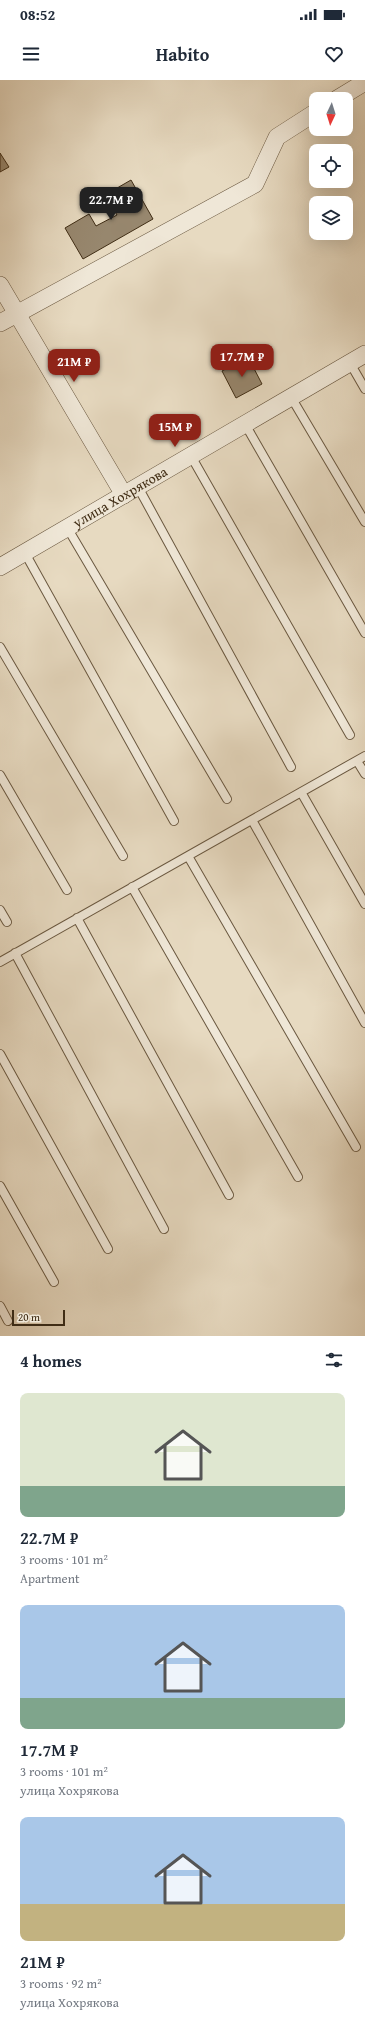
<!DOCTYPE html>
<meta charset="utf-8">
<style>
:root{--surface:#fff;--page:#f6f6f7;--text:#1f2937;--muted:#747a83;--accent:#8f2418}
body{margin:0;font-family:"Gentium Book Plus",serif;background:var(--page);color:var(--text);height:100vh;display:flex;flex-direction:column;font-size:15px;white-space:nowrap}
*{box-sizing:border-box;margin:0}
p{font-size:13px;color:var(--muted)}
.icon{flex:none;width:22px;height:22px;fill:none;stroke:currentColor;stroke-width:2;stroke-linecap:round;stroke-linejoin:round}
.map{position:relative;height:1256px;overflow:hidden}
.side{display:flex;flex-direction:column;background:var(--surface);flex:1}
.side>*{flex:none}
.needle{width:26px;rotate:184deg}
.controls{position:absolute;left:309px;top:12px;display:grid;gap:8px}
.controls a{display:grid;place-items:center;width:44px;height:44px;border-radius:8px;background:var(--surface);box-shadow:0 4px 16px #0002;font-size:20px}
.scale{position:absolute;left:12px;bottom:10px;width:53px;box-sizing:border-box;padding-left:4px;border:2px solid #402d15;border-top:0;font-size:11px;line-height:14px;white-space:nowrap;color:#402d15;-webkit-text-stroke:3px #efe7d7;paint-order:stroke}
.price{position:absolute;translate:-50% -34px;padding:0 9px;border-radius:8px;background:var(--accent);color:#fff;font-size:13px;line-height:26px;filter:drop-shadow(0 1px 2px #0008)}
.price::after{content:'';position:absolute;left:50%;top:24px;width:12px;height:9px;margin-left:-6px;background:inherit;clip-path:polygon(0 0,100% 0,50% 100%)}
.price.on{background:#222;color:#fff}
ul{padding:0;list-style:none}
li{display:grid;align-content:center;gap:8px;height:212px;padding:0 20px}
li span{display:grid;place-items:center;height:124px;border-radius:8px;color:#555}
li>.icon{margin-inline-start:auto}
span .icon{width:72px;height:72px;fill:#fffc;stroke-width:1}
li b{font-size:17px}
h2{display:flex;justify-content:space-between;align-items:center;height:48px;padding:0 20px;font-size:17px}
.status{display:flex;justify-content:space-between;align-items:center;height:28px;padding:0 20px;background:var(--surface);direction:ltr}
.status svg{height:11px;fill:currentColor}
header{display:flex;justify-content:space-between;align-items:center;height:52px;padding:0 20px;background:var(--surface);font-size:18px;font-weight:700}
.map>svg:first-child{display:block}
.building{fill:#97876e;stroke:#402d15}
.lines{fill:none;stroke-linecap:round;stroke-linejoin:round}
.service-casing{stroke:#6a5840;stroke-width:10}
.minor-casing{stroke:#6a5840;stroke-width:18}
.service{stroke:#efe7d7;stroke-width:8}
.minor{stroke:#efe7d7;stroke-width:17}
.labels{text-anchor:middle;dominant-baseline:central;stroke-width:4;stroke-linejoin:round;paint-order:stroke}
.street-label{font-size:14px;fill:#402d15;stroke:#efe7d7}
</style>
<div class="status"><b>08:52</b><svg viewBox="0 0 49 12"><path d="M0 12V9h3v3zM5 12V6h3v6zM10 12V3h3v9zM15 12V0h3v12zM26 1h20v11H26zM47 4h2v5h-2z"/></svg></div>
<header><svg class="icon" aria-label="menu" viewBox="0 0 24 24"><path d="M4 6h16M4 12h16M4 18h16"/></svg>Habito<svg class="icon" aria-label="heart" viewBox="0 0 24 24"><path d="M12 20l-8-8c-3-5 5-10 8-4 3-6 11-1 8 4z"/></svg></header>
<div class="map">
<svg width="365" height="1256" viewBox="0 0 365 1256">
<rect width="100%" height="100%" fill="#e7dac1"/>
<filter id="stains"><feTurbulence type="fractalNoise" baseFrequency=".005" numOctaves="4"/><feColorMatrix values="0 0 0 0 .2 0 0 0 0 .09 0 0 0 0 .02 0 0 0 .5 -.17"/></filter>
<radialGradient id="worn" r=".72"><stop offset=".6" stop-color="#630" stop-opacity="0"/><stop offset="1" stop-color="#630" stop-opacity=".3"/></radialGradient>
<!-- building -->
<path class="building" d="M0,73L9,87L0,92Z
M131,100L153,139L83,179L65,148L89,134L96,146L117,135L105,115Z
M248,277L262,304L236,318L222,291Z"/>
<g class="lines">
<defs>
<path id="service" d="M350,283L365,309
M291,317L365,442
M245,344L365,553
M191,376L350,655
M138,407L291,687
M68,449L227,719
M25,473L174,741
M0,567L123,776
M357,681L365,694
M0,695L67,810
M301,712L365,824
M252,740L365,943
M188,776L356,1067
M132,807L298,1097
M0,830L7,842
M77,838L229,1115
M15,873L164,1149
M0,882L365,676
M0,974L108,1169
M0,1106L54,1202
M0,1226L8,1241"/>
<g id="minor">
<path d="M337,19L365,2"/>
<path d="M0,205L124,415"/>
<path d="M0,243L255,104L277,57L316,32"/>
<path id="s1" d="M0,487L365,274"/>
</g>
</defs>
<!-- service casing -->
<use href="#service" class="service-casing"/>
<!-- minor casing -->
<use href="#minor" class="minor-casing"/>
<!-- service -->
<use href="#service" class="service"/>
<!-- minor -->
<use href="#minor" class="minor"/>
</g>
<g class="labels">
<!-- street labels -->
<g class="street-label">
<text stroke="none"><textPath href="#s1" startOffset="139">улица Хохрякова</textPath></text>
</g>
</g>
<rect width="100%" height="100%" filter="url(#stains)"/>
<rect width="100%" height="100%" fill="url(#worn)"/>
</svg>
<div class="controls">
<a><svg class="needle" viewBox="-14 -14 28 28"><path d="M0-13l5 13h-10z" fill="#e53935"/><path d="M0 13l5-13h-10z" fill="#747a83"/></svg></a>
<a><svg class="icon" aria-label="locate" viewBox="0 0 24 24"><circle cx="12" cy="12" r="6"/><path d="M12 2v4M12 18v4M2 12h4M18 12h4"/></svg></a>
<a><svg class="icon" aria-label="layers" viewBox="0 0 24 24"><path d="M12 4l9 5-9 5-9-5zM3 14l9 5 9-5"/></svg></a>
</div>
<div class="scale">20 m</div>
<b class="price on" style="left:111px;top:141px">22.7M ₽</b>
<b class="price" style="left:242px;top:298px">17.7M ₽</b>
<b class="price" style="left:74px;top:303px">21M ₽</b>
<b class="price" style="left:175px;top:368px">15M ₽</b>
</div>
<section class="side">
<h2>4 homes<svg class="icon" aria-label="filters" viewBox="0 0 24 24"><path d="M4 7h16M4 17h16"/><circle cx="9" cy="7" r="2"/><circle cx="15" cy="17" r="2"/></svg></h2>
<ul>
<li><span style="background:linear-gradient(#dfe7d0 75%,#7fa58c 0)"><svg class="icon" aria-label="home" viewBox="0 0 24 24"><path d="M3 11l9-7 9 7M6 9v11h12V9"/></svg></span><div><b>22.7M ₽</b><p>3 rooms · 101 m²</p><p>Apartment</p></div></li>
<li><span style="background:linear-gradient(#a9c7e8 75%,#7fa58c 0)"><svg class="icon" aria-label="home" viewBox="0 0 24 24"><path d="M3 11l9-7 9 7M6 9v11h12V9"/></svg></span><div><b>17.7M ₽</b><p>3 rooms · 101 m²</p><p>улица Хохрякова</p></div></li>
<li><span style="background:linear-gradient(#a9c7e8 70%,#c2b280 0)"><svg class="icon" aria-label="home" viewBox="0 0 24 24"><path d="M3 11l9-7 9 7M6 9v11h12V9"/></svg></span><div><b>21M ₽</b><p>3 rooms · 92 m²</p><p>улица Хохрякова</p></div></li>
</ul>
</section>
